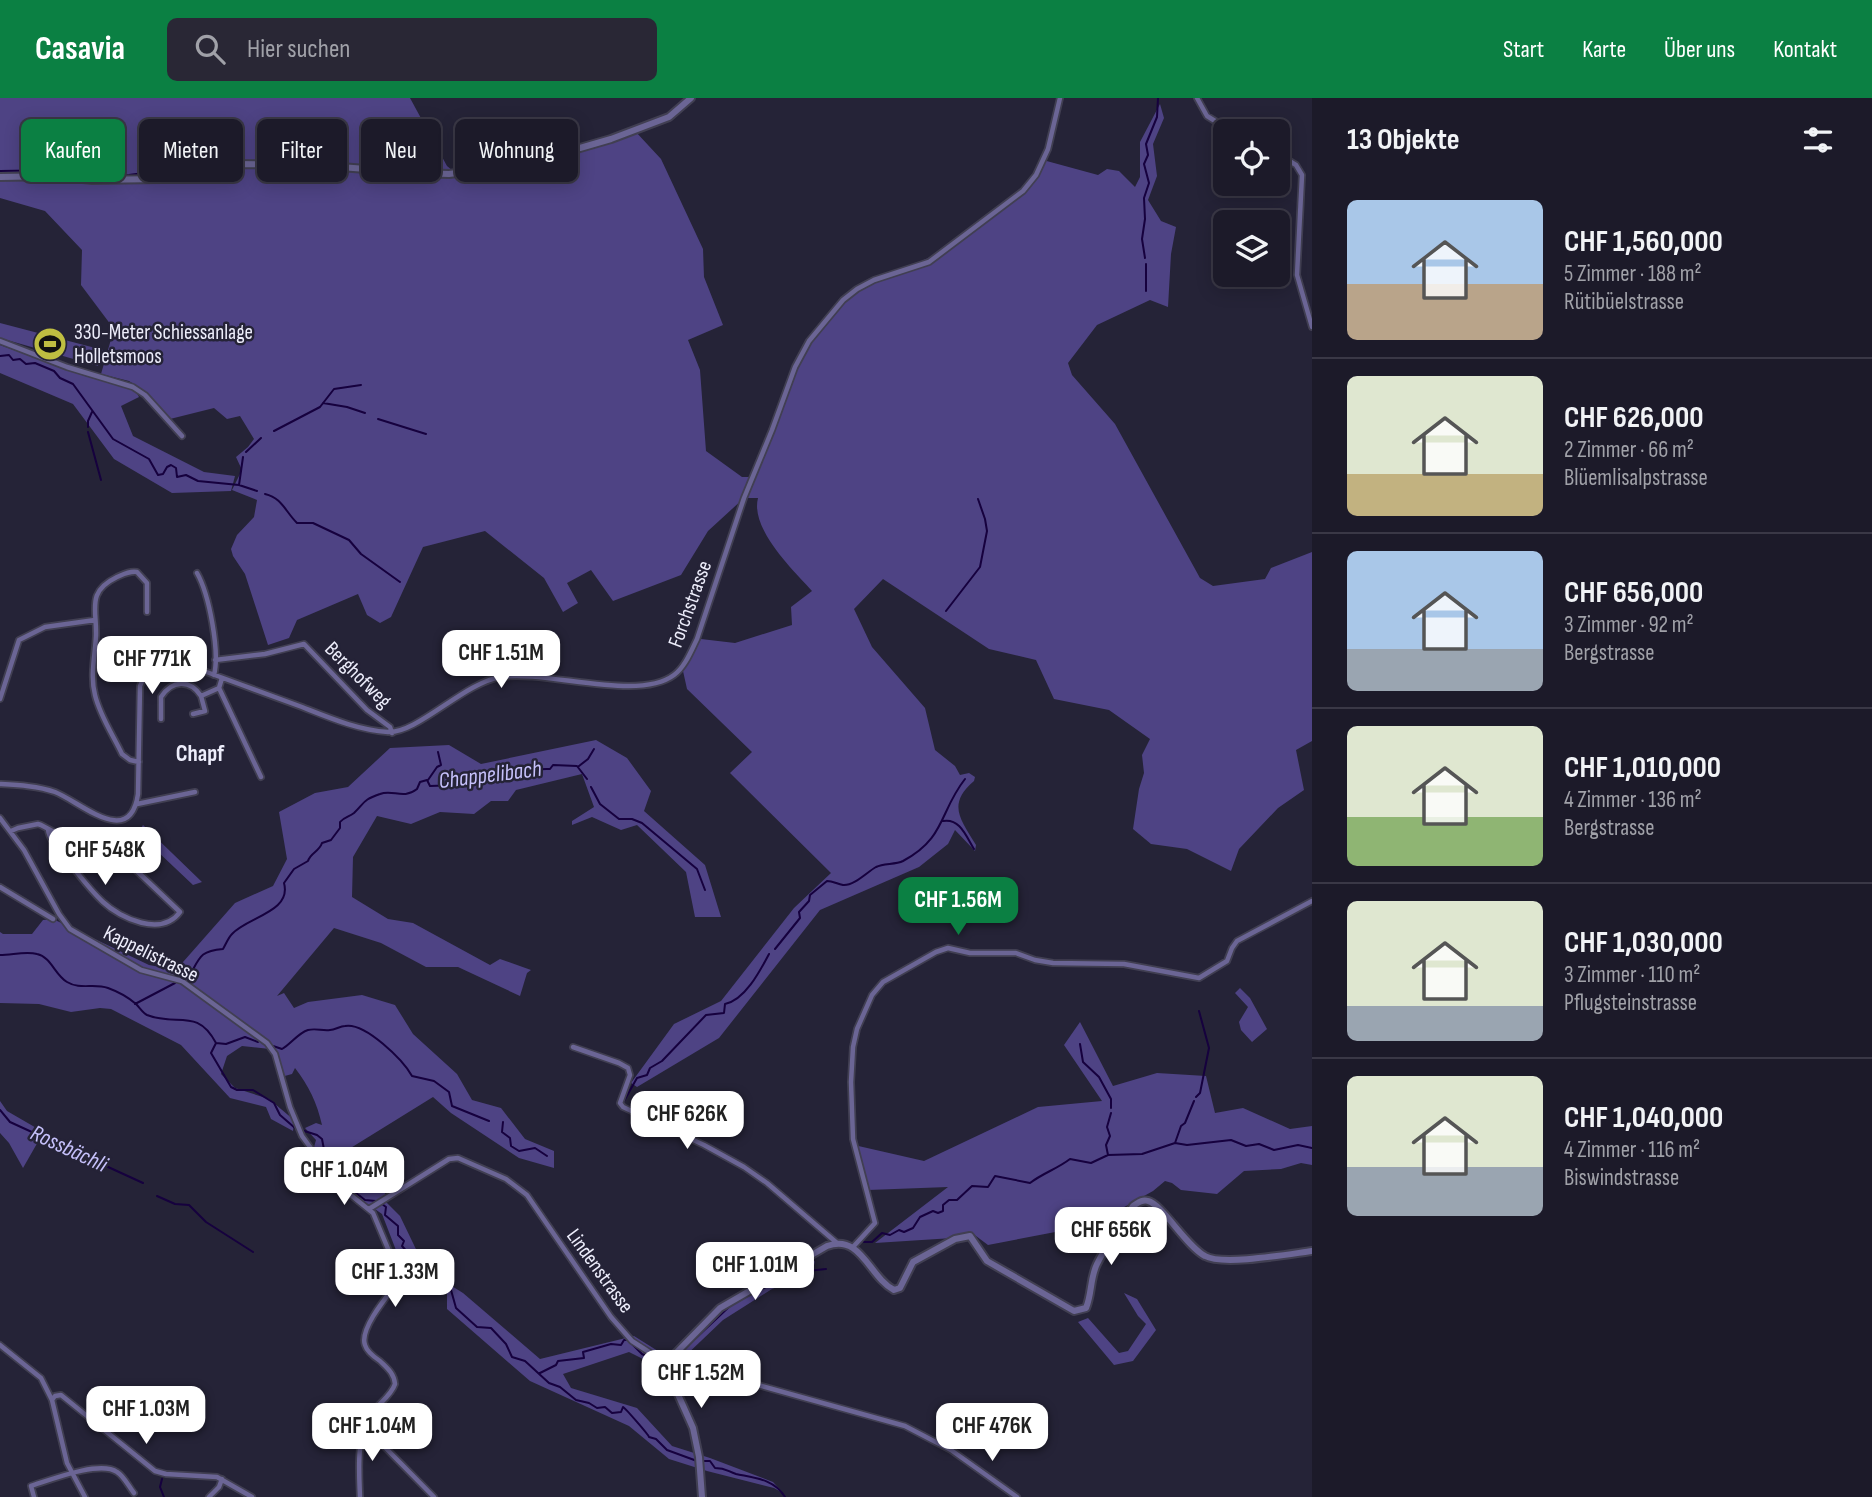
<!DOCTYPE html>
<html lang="de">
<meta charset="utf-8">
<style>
:root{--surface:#1c1a29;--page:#292735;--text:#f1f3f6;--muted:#a0a1a8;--line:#3a3846;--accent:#0b8043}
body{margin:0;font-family:"Sofia Sans Condensed",sans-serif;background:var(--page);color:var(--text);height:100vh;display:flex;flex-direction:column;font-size:26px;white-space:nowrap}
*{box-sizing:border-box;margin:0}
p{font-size:23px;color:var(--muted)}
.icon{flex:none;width:38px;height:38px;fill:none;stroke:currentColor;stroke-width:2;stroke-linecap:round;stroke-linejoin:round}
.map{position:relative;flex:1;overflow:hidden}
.sheet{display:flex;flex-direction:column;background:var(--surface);width:560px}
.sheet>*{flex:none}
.hud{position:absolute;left:21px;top:21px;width:665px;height:63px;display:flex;gap:14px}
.tools{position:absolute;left:1213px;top:21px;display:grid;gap:14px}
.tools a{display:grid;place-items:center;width:77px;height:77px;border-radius:10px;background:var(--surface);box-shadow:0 4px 18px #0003,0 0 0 2px var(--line);font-size:35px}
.price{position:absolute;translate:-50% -60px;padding:0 16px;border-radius:14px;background:#fff;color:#222;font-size:23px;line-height:46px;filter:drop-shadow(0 2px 4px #0008)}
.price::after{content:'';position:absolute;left:50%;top:42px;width:21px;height:16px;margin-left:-10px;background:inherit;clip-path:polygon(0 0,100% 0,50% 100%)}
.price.selected{background:var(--accent);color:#fff}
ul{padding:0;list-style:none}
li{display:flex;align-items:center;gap:21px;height:175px;padding:0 35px}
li+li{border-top:2px solid var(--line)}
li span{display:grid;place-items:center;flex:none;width:196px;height:140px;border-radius:10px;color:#555}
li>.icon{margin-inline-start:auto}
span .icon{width:84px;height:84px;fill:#fffc;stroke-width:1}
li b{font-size:30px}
h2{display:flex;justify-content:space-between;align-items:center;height:84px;padding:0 35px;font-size:30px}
.tag{padding:0 24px;border-radius:10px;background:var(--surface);box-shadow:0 4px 18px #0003,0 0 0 2px var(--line);font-size:24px;line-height:63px}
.tag.selected{background:var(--accent);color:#fff}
header{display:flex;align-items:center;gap:42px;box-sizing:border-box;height:98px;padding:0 35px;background:var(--accent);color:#fff}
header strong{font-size:33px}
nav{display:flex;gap:38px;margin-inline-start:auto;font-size:24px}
.search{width:490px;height:63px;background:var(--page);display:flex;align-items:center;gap:18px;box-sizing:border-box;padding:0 24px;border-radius:10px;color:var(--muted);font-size:26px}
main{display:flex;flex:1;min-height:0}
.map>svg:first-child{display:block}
.green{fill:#4e4384}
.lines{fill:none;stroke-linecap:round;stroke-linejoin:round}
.stream{stroke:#16013e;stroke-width:2}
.minor-casing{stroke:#413f52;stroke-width:8}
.tertiary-casing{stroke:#413f52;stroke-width:10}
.minor{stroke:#6b6595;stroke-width:4.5}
.tertiary{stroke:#6b6595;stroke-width:6}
.labels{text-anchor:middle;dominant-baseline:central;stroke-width:5;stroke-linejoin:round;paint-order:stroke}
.poi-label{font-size:21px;fill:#ededfb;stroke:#252337;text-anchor:start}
.street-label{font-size:21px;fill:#ededfb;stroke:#252337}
.neighbourhood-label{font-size:23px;font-weight:bold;fill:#ededfb;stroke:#252337}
.water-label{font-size:23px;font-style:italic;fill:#c6c1fb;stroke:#252337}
</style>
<header>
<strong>Casavia</strong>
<div class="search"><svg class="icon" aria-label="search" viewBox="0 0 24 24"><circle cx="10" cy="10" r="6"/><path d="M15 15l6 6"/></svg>Hier suchen</div>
<nav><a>Start</a><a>Karte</a><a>Über uns</a><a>Kontakt</a></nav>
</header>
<main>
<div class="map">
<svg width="1312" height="1399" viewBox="0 0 1312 1399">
<rect width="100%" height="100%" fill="#252337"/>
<!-- green -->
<path class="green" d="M0,0H410L447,68L458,77L493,71L526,58L586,50L635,33L661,61L703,151L704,179L723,227L688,242L700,272L706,353L742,379H752L809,243L843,202L857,191L942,154L1023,93L1043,62L1098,77L1107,71L1119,73L1135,89L1140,79V44L1160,6L1164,20L1153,46L1157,78L1148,102L1161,123L1176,129L1171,156L1168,209L1150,202L1097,227L1068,265L1072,277L1115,326L1200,480L1213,488L1265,481L1271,470L1312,454V643L1296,652L1304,692L1278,710L1239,751L1231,773L1187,751L1151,746L1133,731L1139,691L1144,675L1142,657L1150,641L1109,612L1054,601L1036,562L989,551L883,481L854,511L872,549L925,610L935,652L955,668L960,677L969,675L975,679L974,683C947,706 960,721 976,747L975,753L955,732L948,746L919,769L820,812L719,940L637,989L631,985L674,926L721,903L794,810L831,775L730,675L752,654L687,591L683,573L701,541L735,545L792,527L791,509L812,493C793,472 750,431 758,400H744L708,433L681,477L613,503L591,472L567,485L578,505L563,514L544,480L485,433L423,449L391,519L380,525L367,517L358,496L297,522L289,540L268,547L245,476L233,458L231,451L237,437L254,419L257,402L232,392L242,372L236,359L248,349L254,341L240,318L227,321L214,310L170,321L143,292L129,283L101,276L114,231L81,187L82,152L45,113L0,100Z
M0,225L103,252L98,268L0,240Z
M0,247L85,278L135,292L139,299L121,308L133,338L204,374L235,378L231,393L172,395L114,361L73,306L0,275Z
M596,642L627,660L651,693L644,713L705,767L721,819H695L686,774L637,727L621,732L592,719L572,727V723L594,709L582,676L516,692L508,703H491L474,716L440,714L411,726L377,718L353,759L352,799L388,821L413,825L490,867L500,861L531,872L527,875L520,898L458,869H426L381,845L334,830L277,898L284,895L294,910L308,904L362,897L395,907L413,936L457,976L472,1002L501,1010L525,1041L554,1053V1070L519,1060L451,1015L433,999L349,1051L388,1099L384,1102L400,1118L426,1172L463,1195L540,1261L634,1238L669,1260V1274L629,1254L563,1276L571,1290L637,1310L672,1348L710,1360L773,1384L783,1395L774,1390L707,1373L669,1361L629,1328L530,1283L447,1211V1194L406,1178L382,1116L346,1091L332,1077L314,1049L316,1042L305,1030L316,1025L322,1027C317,1005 309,988 295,970L292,976L281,979L270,951L242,948L227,958L221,976L235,990L269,1001L294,1022L293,1033L271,1021L266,1009L230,1000L181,947L111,911L100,910L71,914L39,906L0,905V834L3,836H32L43,822L53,821L149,867L176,872L235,805L273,788L287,761L279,714L315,695L348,689L390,650L449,647L481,666Z
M143,727L202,784L193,787L138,735Z
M1240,890L1250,900L1267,931L1252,944L1241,932L1239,924L1248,909L1235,895Z
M1080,924L1113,988L1157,975L1206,978L1215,1015L1243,1010L1290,1031L1312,1028V1067L1301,1065L1281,1071L1244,1073L1217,1096L1181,1092L1172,1085L1165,1083L1153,1093L1092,1127L988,1147L972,1135L953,1140L875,1145L948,1089L868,1092L854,1047L924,1063L1038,1009L1102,1003L1064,947Z
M0,1003L7,1013L64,1046L39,1042L23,1070L9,1045L0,1035Z
M815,1163L812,1176L772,1191L723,1222L680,1263L676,1255L709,1220L739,1198Z
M1124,1195L1137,1201L1156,1232L1133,1263L1114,1267L1078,1224L1088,1220L1119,1255L1128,1253L1146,1226L1138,1218Z"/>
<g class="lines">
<!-- stream -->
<path class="stream" d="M0,73L64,72L89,78L129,77L167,72
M1145,160L1142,141L1145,121L1144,100L1149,85L1144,66L1148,57L1146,46L1157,19L1158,0
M1146,166V193
M0,258L9,257L13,262L20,261L26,266L35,265L54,273L60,280L73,286L113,341L149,361L158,377L163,376L167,369L171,367L176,370L177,379L186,377L198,383L239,387L257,393
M323,305L347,309L365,315
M378,321L426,336
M88,329V323L92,314
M274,333L320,309L334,291L361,287
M88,334L101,382
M246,354L261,340
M239,387L243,359
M265,396C282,400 285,413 297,425H313L349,442L361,456L400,484
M946,513L980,469L987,433L985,421L978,401
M579,668L588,661L594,651
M428,682L437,669L441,667L438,654
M591,689L600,706L619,721H632L642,725L697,771L705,792
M943,723C960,720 966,738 974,751
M775,851L800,820L799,814L809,803L810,797L827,783C833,783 837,786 843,787C854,788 867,774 876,769C884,765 895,767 903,763C946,740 939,714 965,681
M0,857C12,857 26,853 37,856C51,859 55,877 67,884C80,892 94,885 108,890C119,894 128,899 136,906C140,910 143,915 147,917C177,929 197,909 216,945L211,955L231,989L237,992H253L274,1005L280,1017L295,1030L317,1037L322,1041L326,1062L351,1091L365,1102L376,1103
M184,880L190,877C200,859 200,853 223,851C226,846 228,840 232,836C247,819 292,814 284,785L294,771L308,763C310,755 319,754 322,745L331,742L340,730V724C344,719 349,719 354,715C366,703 363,702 380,696C393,691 403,702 417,691L420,684L427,682L430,688C472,688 509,670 550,671L553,667L577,668L587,681
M135,906L175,885
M216,945L226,946L245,939L258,944
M1080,946L1083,964L1099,979L1111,1001V1010
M273,948L282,951C291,946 298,935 308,932C316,930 322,933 330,932C335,932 340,928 345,928C365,924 403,962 412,978L434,983L449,994L452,1008L489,1023
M1196,999L1200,995L1209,950L1199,913
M624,1003L637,980L647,977L650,970L662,963L706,917L724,915L725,906C745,902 760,873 769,856
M0,1012L10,1024L143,1085
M503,1024L502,1034L510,1040L511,1048L519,1053L535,1050L547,1058
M1175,1045L1181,1028L1185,1025L1194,1003
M1108,1057L1106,1047L1110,1038L1107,1029L1111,1015
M157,1098L175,1106L189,1107L206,1124L253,1154
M382,1106L386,1109L385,1117L398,1128V1137L404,1143L402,1148L414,1162L415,1167L410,1172L432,1180L451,1192L456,1210L477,1229L491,1230L506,1246L512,1259L525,1263L549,1285L560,1289L576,1302L589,1305L597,1310L605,1309L612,1315L621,1314L623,1309C626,1311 648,1336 649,1339L656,1341L667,1352L697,1363
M864,1144H872L882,1135L890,1137L899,1132L904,1134L913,1130L920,1119L933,1113L938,1115L943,1113V1107L949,1102H957L972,1088L988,1089L995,1078L1030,1085C1043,1075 1057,1071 1070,1061L1091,1065L1108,1057L1142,1056L1175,1045L1187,1047L1231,1042L1246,1048L1259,1046L1274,1052L1298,1047L1312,1050
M745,1199L798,1174L826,1171
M682,1253L731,1207
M540,1275L556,1267L558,1263L584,1260L583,1254L611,1246L621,1247L624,1242H628L642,1256L660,1264
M703,1363H710L715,1370C726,1370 727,1373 736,1376C755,1380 774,1381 785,1399
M162,1381L160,1389L164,1399"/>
<defs>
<path id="minor" d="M1197,0L1207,18L1231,33
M1278,56L1296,67L1302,77L1297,177L1312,229
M0,243L67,269L133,289L145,297L182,338
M197,475C209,496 220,553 214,577
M215,562L265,556L304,546L367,612L390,629L392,635
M222,580L219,590L261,679
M0,601L19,542L45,529L95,522
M193,616L205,613L201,598
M161,621V599C172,582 190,581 201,598L219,590
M139,664L130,662L122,656C113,637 100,618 95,597C90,578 95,558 96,538C97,511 86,494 117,479C124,476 129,473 137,474L147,485V514
M0,686C18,687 38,688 55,694C82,705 130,751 138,696L140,588C147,570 163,562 182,565C222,580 262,594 302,609C330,620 358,632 388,634C417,636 465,584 501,579C547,572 638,604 674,577C685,569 691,553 697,541L744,400L772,332L795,269L809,243L843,202L857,191L874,182L929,164L1023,93L1036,77L1048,51L1060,0
M137,706L195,694
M0,720L24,752L59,816L70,831L141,872L182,883L267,945L275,956L290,1009L302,1038L337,1086L373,1115L399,1177L398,1184C388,1197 359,1231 365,1247C367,1254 374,1259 380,1263C387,1270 394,1275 395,1286C391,1298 379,1305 371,1316C356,1340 359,1372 360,1399
M11,733L18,730L38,726L41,727L71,743C82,746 91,744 101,739L180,814C162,839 121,821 103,804C90,792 79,777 68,763C61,754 49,743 48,731
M0,789L53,821
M573,949L619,965L628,970L630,977L620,1005L623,1009L704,1047L744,1069L767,1085L837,1145
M369,1111L449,1061L458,1060L506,1081L527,1097L611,1219L632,1243L677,1272L751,1285L905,1328L951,1352L1017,1399
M853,1149L875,1125L853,1041L851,984L853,949L857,931L872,897L883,884L936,854L948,850L970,855H1016L1035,862L1053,865L1124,866L1199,880L1227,863L1232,850L1237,843L1312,803
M0,1247L41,1280L52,1302L67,1365L85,1399
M52,1302L55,1298L61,1297L66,1301L155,1373L166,1376L217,1379L252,1399
M365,1329L434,1399
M34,1399L31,1388C50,1382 100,1362 117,1374C124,1378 129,1389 134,1395
M209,1399L219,1389L222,1381"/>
<path id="tertiary" d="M0,79L57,78L92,82L160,81L179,79L236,66L315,67L417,75L449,76L472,73L533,54L580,50L611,41L669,19L691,0
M702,1399L699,1359L693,1330L672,1283L675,1256L720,1210L827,1148C861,1135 869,1179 894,1192L900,1190L913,1164L955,1141L970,1138L987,1163L1074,1213L1086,1210C1092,1196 1090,1180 1097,1166C1107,1146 1121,1127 1133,1108C1138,1105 1142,1101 1148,1103C1162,1106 1186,1148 1205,1158C1223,1168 1289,1156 1312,1153"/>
</defs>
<!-- minor casing -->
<use href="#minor" class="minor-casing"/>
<!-- tertiary casing -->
<use href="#tertiary" class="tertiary-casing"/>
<!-- minor -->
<use href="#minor" class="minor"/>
<!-- tertiary -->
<use href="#tertiary" class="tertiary"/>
</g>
<!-- icons -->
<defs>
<symbol id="stadium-disc" viewBox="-11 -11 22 22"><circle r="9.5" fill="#bfbe41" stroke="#252337"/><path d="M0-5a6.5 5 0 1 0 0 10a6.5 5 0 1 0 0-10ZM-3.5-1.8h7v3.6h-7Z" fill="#111"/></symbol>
</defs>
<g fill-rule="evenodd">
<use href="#stadium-disc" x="31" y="227" width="38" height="38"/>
</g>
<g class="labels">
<!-- poi labels -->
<g class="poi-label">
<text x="74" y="234">330-Meter Schiessanlage<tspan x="74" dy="24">Holletsmoos</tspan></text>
</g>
<!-- street labels -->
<g class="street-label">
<text transform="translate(690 506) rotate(-70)">Forchstrasse</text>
<text transform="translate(358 577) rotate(45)">Berghofweg</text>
<text transform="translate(151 856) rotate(26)">Kappelistrasse</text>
<text transform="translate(600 1173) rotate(54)">Lindenstrasse</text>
</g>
<!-- neighbourhood labels -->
<g class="neighbourhood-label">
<text x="200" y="656">Chapf</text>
</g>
<!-- water labels -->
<g class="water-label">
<text transform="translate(490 677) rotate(-7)">Chappelibach</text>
<text transform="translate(69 1051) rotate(25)">Rossbächli</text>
</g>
</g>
</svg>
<div class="tools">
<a><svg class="icon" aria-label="locate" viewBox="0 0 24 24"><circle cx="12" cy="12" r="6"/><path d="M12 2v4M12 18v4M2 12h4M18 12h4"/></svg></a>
<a><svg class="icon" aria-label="layers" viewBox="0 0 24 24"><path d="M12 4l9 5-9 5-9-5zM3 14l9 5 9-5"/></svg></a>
</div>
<b class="price" style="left:501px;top:592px">CHF 1.51M</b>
<b class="price" style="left:152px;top:598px">CHF 771K</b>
<b class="price" style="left:105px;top:789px">CHF 548K</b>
<b class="price selected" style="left:958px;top:839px">CHF 1.56M</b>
<b class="price" style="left:687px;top:1053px">CHF 626K</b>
<b class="price" style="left:344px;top:1109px">CHF 1.04M</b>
<b class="price" style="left:1111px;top:1169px">CHF 656K</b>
<b class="price" style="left:755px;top:1204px">CHF 1.01M</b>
<b class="price" style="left:395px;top:1211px">CHF 1.33M</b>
<b class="price" style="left:701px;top:1312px">CHF 1.52M</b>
<b class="price" style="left:146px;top:1348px">CHF 1.03M</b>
<b class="price" style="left:372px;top:1365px">CHF 1.04M</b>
<b class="price" style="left:992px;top:1365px">CHF 476K</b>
<div class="hud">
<a class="tag selected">Kaufen</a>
<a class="tag">Mieten</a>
<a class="tag">Filter</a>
<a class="tag">Neu</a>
<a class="tag">Wohnung</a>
</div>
</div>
<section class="sheet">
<h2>13 Objekte<svg class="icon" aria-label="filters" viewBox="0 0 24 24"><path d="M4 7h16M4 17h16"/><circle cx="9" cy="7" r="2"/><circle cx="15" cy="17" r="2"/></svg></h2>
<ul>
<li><span style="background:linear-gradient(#a9c7e8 60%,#b9a48a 0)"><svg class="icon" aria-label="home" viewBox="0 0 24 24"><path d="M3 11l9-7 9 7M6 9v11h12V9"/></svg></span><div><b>CHF 1,560,000</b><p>5 Zimmer · 188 m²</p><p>Rütibüelstrasse</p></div></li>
<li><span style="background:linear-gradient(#dfe7d0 70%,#c2b280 0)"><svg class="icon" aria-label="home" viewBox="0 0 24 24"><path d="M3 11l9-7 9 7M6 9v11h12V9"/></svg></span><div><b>CHF 626,000</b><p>2 Zimmer · 66 m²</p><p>Blüemlisalpstrasse</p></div></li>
<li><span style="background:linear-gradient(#a9c7e8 70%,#9aa5b1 0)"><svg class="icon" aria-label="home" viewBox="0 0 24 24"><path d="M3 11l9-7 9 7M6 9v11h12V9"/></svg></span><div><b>CHF 656,000</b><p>3 Zimmer · 92 m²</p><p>Bergstrasse</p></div></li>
<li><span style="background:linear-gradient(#dfe7d0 65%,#8fb573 0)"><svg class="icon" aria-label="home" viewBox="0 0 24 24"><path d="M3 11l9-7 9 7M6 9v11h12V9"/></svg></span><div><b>CHF 1,010,000</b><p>4 Zimmer · 136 m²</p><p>Bergstrasse</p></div></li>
<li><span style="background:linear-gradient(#dfe7d0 75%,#9aa5b1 0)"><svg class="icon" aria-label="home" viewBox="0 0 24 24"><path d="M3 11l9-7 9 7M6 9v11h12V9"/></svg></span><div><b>CHF 1,030,000</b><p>3 Zimmer · 110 m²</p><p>Pflugsteinstrasse</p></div></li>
<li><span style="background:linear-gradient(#dfe7d0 65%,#9aa5b1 0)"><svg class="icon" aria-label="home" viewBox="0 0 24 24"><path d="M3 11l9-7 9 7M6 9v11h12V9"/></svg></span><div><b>CHF 1,040,000</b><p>4 Zimmer · 116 m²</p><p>Biswindstrasse</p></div></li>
</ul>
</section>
</main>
